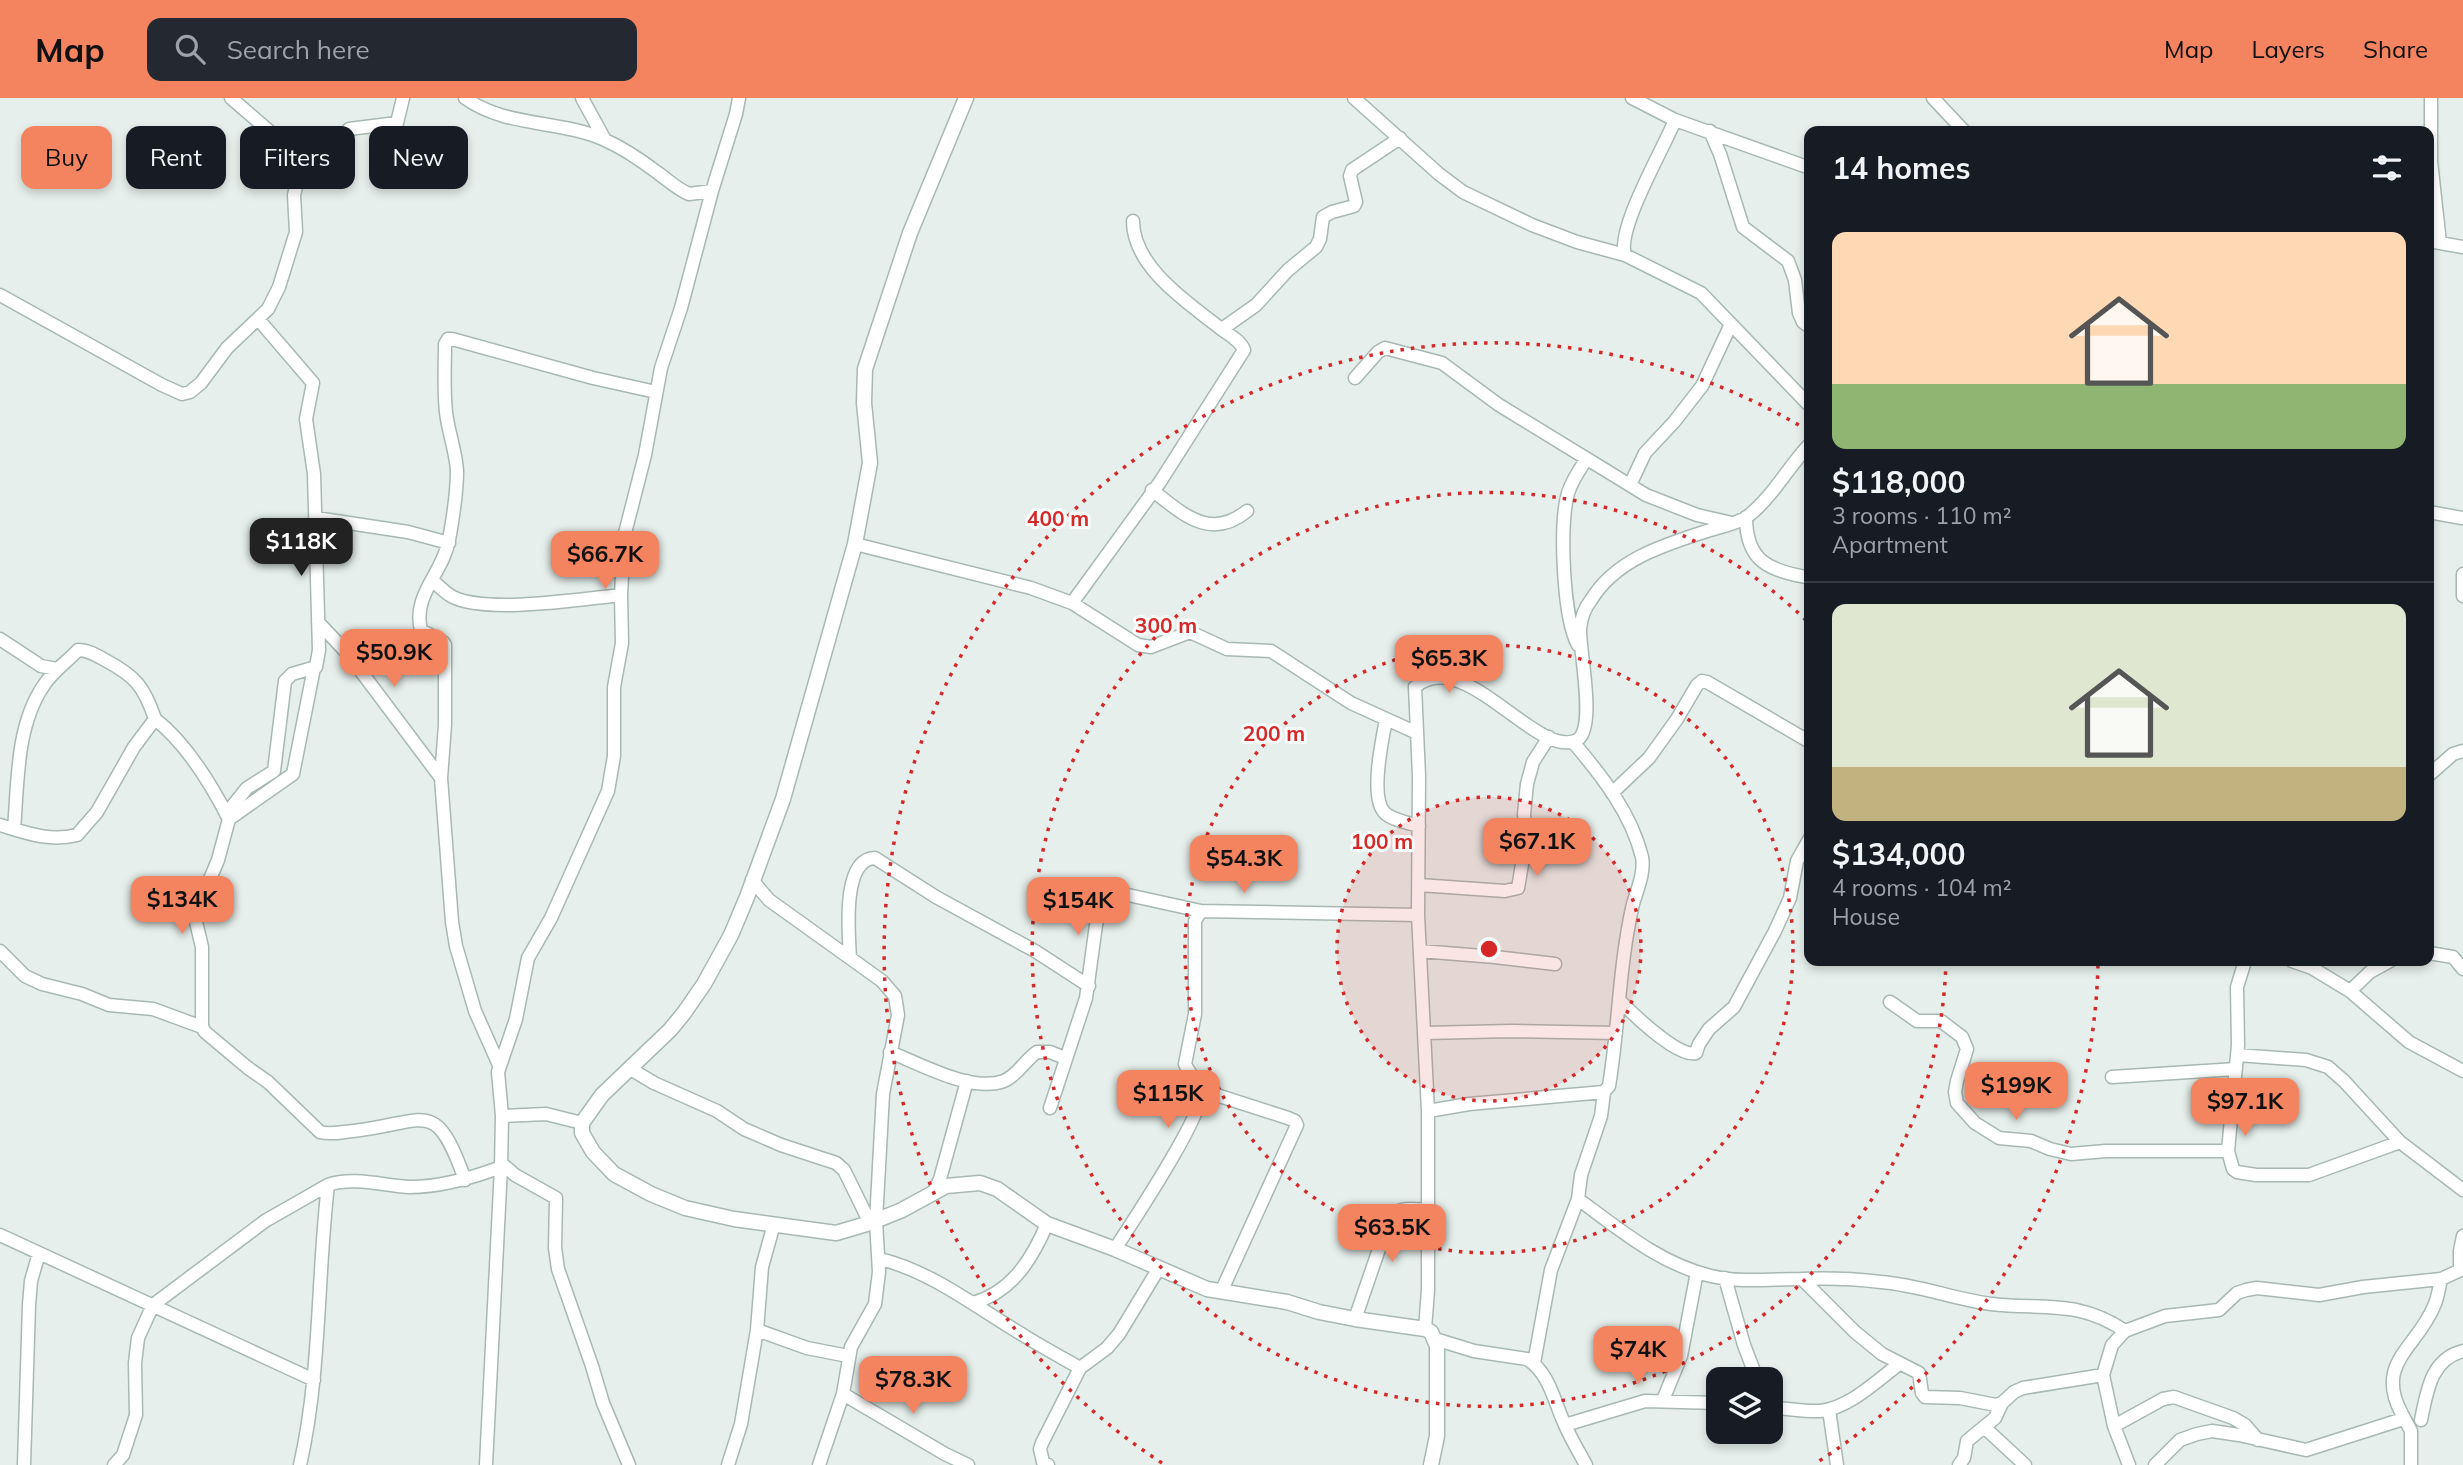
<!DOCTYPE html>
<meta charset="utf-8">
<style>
:root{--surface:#171b24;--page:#242831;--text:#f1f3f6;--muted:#9ea1a6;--line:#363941;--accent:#f4845f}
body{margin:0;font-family:Mulish,sans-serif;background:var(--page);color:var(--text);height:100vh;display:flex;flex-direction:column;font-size:26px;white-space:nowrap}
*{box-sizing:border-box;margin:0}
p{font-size:23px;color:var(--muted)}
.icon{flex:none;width:38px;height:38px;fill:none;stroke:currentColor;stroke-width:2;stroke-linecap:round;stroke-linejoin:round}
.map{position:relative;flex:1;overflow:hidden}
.side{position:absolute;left:1804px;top:28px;width:630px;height:840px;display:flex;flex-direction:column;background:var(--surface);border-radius:14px;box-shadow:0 4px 10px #0003}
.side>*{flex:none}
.hud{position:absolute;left:21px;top:28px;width:665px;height:63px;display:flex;gap:14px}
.buttons{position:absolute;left:1706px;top:1269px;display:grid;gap:14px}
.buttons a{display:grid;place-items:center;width:77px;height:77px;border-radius:14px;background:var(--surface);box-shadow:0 4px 10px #0003;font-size:35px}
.price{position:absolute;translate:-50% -60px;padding:0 16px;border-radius:14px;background:var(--accent);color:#111;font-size:23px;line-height:46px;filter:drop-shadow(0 2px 4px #0008)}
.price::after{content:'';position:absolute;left:50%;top:42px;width:21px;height:16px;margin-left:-10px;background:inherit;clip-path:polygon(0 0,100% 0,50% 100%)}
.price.on{background:#222;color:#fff}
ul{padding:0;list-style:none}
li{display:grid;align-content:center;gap:14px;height:371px;padding:0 28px}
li+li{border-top:2px solid var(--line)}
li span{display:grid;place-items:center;height:217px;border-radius:14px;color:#555}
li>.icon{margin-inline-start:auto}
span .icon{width:126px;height:126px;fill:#fffc;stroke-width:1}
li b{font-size:30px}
h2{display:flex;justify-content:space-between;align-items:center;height:84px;padding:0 28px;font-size:30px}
.tag{padding:0 24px;border-radius:14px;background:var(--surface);box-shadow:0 4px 10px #0003;font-size:24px;line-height:63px}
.tag.on{background:var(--accent);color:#111}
header{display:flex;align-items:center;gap:42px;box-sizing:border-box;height:98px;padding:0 35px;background:var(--accent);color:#111}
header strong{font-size:33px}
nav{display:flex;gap:38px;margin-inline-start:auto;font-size:24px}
.search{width:490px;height:63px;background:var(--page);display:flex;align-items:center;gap:18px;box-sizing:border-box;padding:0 24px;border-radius:14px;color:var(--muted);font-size:26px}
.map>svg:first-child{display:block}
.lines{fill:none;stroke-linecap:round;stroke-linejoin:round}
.minor-casing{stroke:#a8b8b2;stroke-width:15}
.tertiary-casing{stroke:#a8b8b2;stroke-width:17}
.minor{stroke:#fff;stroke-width:12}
.tertiary{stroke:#fff;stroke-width:14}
.ring{fill:none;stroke:#d62828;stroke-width:3.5;stroke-dasharray:3.5 7}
.centre{fill:#d62828;stroke:#f7fbf9;stroke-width:3.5}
.ring-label{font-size:21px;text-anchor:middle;font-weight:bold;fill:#d62828;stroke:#f7fbf9;stroke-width:6;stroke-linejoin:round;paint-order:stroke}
</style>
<header>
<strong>Map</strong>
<div class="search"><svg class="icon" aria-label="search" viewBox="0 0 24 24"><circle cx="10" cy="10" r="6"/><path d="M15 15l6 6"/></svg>Search here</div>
<nav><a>Map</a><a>Layers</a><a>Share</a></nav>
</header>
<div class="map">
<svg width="2463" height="1367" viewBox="0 0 2463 1367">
<rect width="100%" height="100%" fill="#e6efeb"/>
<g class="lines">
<defs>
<path id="minor" d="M231,0L312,70
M465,0C505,29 559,22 603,41C623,50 641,62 658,75C668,82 677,91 689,96L712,93
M582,0L605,42
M1354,0L1439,76L1463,94L1532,127L1577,144L1625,157
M1632,0L1675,22L1810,70
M1933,0L1964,33
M2431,0V63L2440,145
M1675,22C1664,50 1616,131 1625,157L1701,195L1810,308
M1710,33L1720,56L1743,129L1788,163L1795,182L1799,215L1803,224L1810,229
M2429,143L2463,149
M0,197L162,287L182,296L190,294L201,285L227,250L268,211L279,189L296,134L294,97L298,81L329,56L349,31L397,25L403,0
M1222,231L1256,207L1288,172L1316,149L1320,141L1323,119L1332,114L1354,108L1356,104L1350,78L1352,72L1400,40
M1355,280L1378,254L1385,250L1442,265L1499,307L1646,397L1697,417L1732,425
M1630,387L1645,355L1674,324L1702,288L1731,226
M1152,392C1183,416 1210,443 1247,413
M2429,414L2462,420
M1746,419C1746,465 1770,472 1810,480
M316,420L408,434L449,445
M855,446L1031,490L1072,505L1138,547L1151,549L1190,534L1227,551L1271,553L1351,605L1417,635
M2463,476V498
M432,482C438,487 445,495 453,499C487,516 581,501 621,497
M1072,505L1160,384L1244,252C1240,242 1229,237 1220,230C1188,205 1133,169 1133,123
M318,524L348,556L441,680
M0,541L41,568L57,571
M1578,547C1563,520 1559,426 1568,395C1572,383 1579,372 1586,362
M1386,622C1382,642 1370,698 1384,714C1391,722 1409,725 1419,728
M2429,677L2453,656L2463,653
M1612,695L1649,660L1677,621L1697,587L1702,583L1707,584L1810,644
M226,716L247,690L274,673L285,583L292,576L316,569L319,552L314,376L306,321L313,285L258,221
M229,721L293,676L314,570
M0,727C27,735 49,744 77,737L97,714L134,649L155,621C186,645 211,686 229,721L218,762L197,812L196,824L202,849V929L205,934L248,970L268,984L320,1034C331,1037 342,1034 353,1033C426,1025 435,997 465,1082
M14,731C18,684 16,627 44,587C53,573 67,564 78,552C88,552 96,557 105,562C135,578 144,588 155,621
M752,782L769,802L882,883L895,898L898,917L883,996L876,1123L879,1174L875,1206L851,1249L843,1296L819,1367
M1419,787L1505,793L1518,790L1526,743L1524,716L1527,686L1533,664L1549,639
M0,853L25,878L42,886L82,896L109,907L153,911L202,929
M1420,853L1495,859L1555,866
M2429,855L2453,859L2463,871
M850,860C849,837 841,761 875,760L936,799L1035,853L1089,888
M2245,863L2237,889L2238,947L2228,1053L2233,1071L2237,1074L2256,1077H2309L2400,1044
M2292,863L2312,870L2350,893L2409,944L2463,973
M2350,893L2370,874L2390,863
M1620,903C1633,916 1678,960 1696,955L1699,946L1709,931L1734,909L1775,833L1790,800L1797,763L1810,740
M1890,904L1917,923H1941L1962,939L1967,951L1957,983L1955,994L1957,1005L1975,1025L1999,1040L2031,1043L2050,1051L2071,1056L2106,1053H2228
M1424,935L1512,933L1616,935
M890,954C920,966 972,995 1004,983C1018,977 1025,962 1037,954H1050L1065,960
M2237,957L2306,962L2328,969L2344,983L2400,1044L2463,1092
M499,967L475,913L456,848L452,824L441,680L445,627V547L443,544L421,532C412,497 443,475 449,442C453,420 457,396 457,373C456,355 450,339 447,321C443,299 445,269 445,246L448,241H452L593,280L656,294
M629,970L654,985L717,1013L744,1031L781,1047L836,1065L844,1072L870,1125
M2112,979L2236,971
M1201,992L1288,1020L1295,1023L1297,1027L1221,1194
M1050,1010L1086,900L1096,827L1103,799L1111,794L1119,795L1201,813
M1428,1013L1469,1006L1604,994L1609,988C1619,928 1619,866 1633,806C1637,792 1645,774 1642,759C1631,715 1602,678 1573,644
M502,1018L546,1016L582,1025
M501,1065L515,1077L556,1100L555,1150L558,1171L592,1268L603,1305L629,1367
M934,1094L940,1081L967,983
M1578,1101C1619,1131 1660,1166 1711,1178C1740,1185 1771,1181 1801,1181C1828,1180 1855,1181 1881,1184C1919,1187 1954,1201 1991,1206C2043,1212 2078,1201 2125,1233
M0,1137L314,1282
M1115,1151C1131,1126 1204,1017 1201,994C1199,984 1189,976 1185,966L1195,916V823L1201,813L1418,817
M880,1161C931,1173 979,1211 1023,1237C1042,1249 1061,1259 1080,1270
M2460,1172V1153L2463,1138
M1725,1180L1744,1247L1757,1281
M1802,1181L1855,1234L1882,1256L1919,1275L1922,1295L1925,1299L1960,1300L1996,1307L2002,1305L2014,1294L2023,1290L2103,1277L2112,1247L2125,1233L2165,1218L2219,1212L2237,1195L2246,1192L2257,1190L2319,1197L2363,1189L2441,1181L2463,1171
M973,1205C1012,1194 1032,1161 1047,1126
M1355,1221L1390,1119C1401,1108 1414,1111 1428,1112
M1425,1231L1428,1192V1013L1418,817L1419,678L1415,589C1463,547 1534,658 1575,643C1598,635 1579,552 1580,531C1581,520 1584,511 1591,502C1616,461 1664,447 1707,433C1720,429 1736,426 1747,419C1772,400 1788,369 1810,346
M757,1232L807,1250L848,1258
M1435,1241L1474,1253L1527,1261C1550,1275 1554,1304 1565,1327C1571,1341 1579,1354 1586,1367
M1534,1265L1551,1172L1578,1101L1581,1077L1601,1018L1604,994
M2103,1277L2114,1328L2129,1367
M843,1296L945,1356L968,1367
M1663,1302L1681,1258L1697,1174
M1771,1310C1787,1310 1804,1314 1820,1313C1849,1310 1877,1283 1899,1266
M1829,1312L1837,1367
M2402,1316L2411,1333V1367
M2421,1322C2427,1293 2431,1261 2463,1253
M1565,1327L1645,1303L1718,1305
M2114,1328L2163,1301L2174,1299L2233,1320L2245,1327L2258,1342
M1984,1329L2025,1367
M24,1367L29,1207L31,1183L39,1155
M114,1367L123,1357L136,1317L135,1265L138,1240L153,1207L265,1123L328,1087C353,1078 385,1088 410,1089C442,1089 472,1080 501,1069
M300,1367C321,1275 317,1180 328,1087
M486,1367L501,1069L502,1018L498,974L516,921L528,860L551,820L608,693L614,658V589L622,545L621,497L624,439L645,357L661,270L681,210L712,93L736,16L739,0
M728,1367L741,1326L757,1232L762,1169L774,1126
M1048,1367L1043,1364L1040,1351L1042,1345L1080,1270L1107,1250L1119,1236L1159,1170
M1959,1367L1964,1360L1967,1343L1995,1320L2002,1305
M2155,1367L2180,1342L2197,1336L2212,1333L2239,1337L2306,1352L2400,1322L2402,1316C2374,1265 2417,1250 2434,1208C2438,1200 2439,1190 2441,1181"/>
<path id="tertiary" d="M966,0L910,135L865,271L864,305L870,365L855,446L783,701L747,799L731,837L704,886L684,915L670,932L602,997L582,1025V1035L593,1054L614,1076L651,1096L685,1110L734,1121L836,1135L870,1125L902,1112L946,1088L980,1085L997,1091L1047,1126L1115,1151L1207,1191L1287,1204L1319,1214L1355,1221L1425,1231L1431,1234L1437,1248V1338L1431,1367"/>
</defs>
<!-- minor casing -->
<use href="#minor" class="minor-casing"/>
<!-- tertiary casing -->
<use href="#tertiary" class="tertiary-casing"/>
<!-- minor -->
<use href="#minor" class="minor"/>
<!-- tertiary -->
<use href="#tertiary" class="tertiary"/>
</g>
<!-- distance rings -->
<circle cx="1489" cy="851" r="152" fill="#d62828" fill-opacity=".12"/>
<g class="ring">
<circle cx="1489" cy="851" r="152"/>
<circle cx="1489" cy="851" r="304"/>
<path d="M1946 863A457 457 0 1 1 1809 525"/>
<path d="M2098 867A609 609 0 0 1 1816 1365M1162 1365A609 609 0 0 1 1807 332"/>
</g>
<circle cx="1489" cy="851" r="10" class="centre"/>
<g class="ring-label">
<text x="1058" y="428">400 m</text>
<text x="1166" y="535">300 m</text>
<text x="1274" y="643">200 m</text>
<text x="1382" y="751">100 m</text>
</g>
</svg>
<div class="buttons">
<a><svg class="icon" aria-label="layers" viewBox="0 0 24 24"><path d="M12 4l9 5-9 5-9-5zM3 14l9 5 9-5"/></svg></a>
</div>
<b class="price on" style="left:301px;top:480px">$118K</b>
<b class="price" style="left:605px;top:493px">$66.7K</b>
<b class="price" style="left:394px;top:591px">$50.9K</b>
<b class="price" style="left:1449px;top:597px">$65.3K</b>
<b class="price" style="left:1537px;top:780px">$67.1K</b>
<b class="price" style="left:1244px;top:797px">$54.3K</b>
<b class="price" style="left:182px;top:838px">$134K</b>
<b class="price" style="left:1078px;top:839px">$154K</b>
<b class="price" style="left:2016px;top:1024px">$199K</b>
<b class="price" style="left:1168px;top:1032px">$115K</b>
<b class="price" style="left:2245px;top:1040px">$97.1K</b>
<b class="price" style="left:1392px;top:1166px">$63.5K</b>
<b class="price" style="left:1638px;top:1288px">$74K</b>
<b class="price" style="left:913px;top:1318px">$78.3K</b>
<div class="hud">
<a class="tag on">Buy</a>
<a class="tag">Rent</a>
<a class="tag">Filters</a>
<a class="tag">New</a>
</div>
<section class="side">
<h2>14 homes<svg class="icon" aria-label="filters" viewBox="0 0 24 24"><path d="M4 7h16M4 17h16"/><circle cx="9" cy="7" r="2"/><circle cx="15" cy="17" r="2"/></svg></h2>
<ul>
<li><span style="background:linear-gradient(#ffd9b3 70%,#8fb573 0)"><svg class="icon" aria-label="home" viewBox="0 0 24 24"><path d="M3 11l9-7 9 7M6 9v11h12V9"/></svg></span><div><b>$118,000</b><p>3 rooms · 110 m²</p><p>Apartment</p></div></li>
<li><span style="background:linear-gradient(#dfe7d0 75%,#c2b280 0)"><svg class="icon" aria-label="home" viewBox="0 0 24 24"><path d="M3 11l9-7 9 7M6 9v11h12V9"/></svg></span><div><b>$134,000</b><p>4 rooms · 104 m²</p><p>House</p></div></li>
</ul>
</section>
</div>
